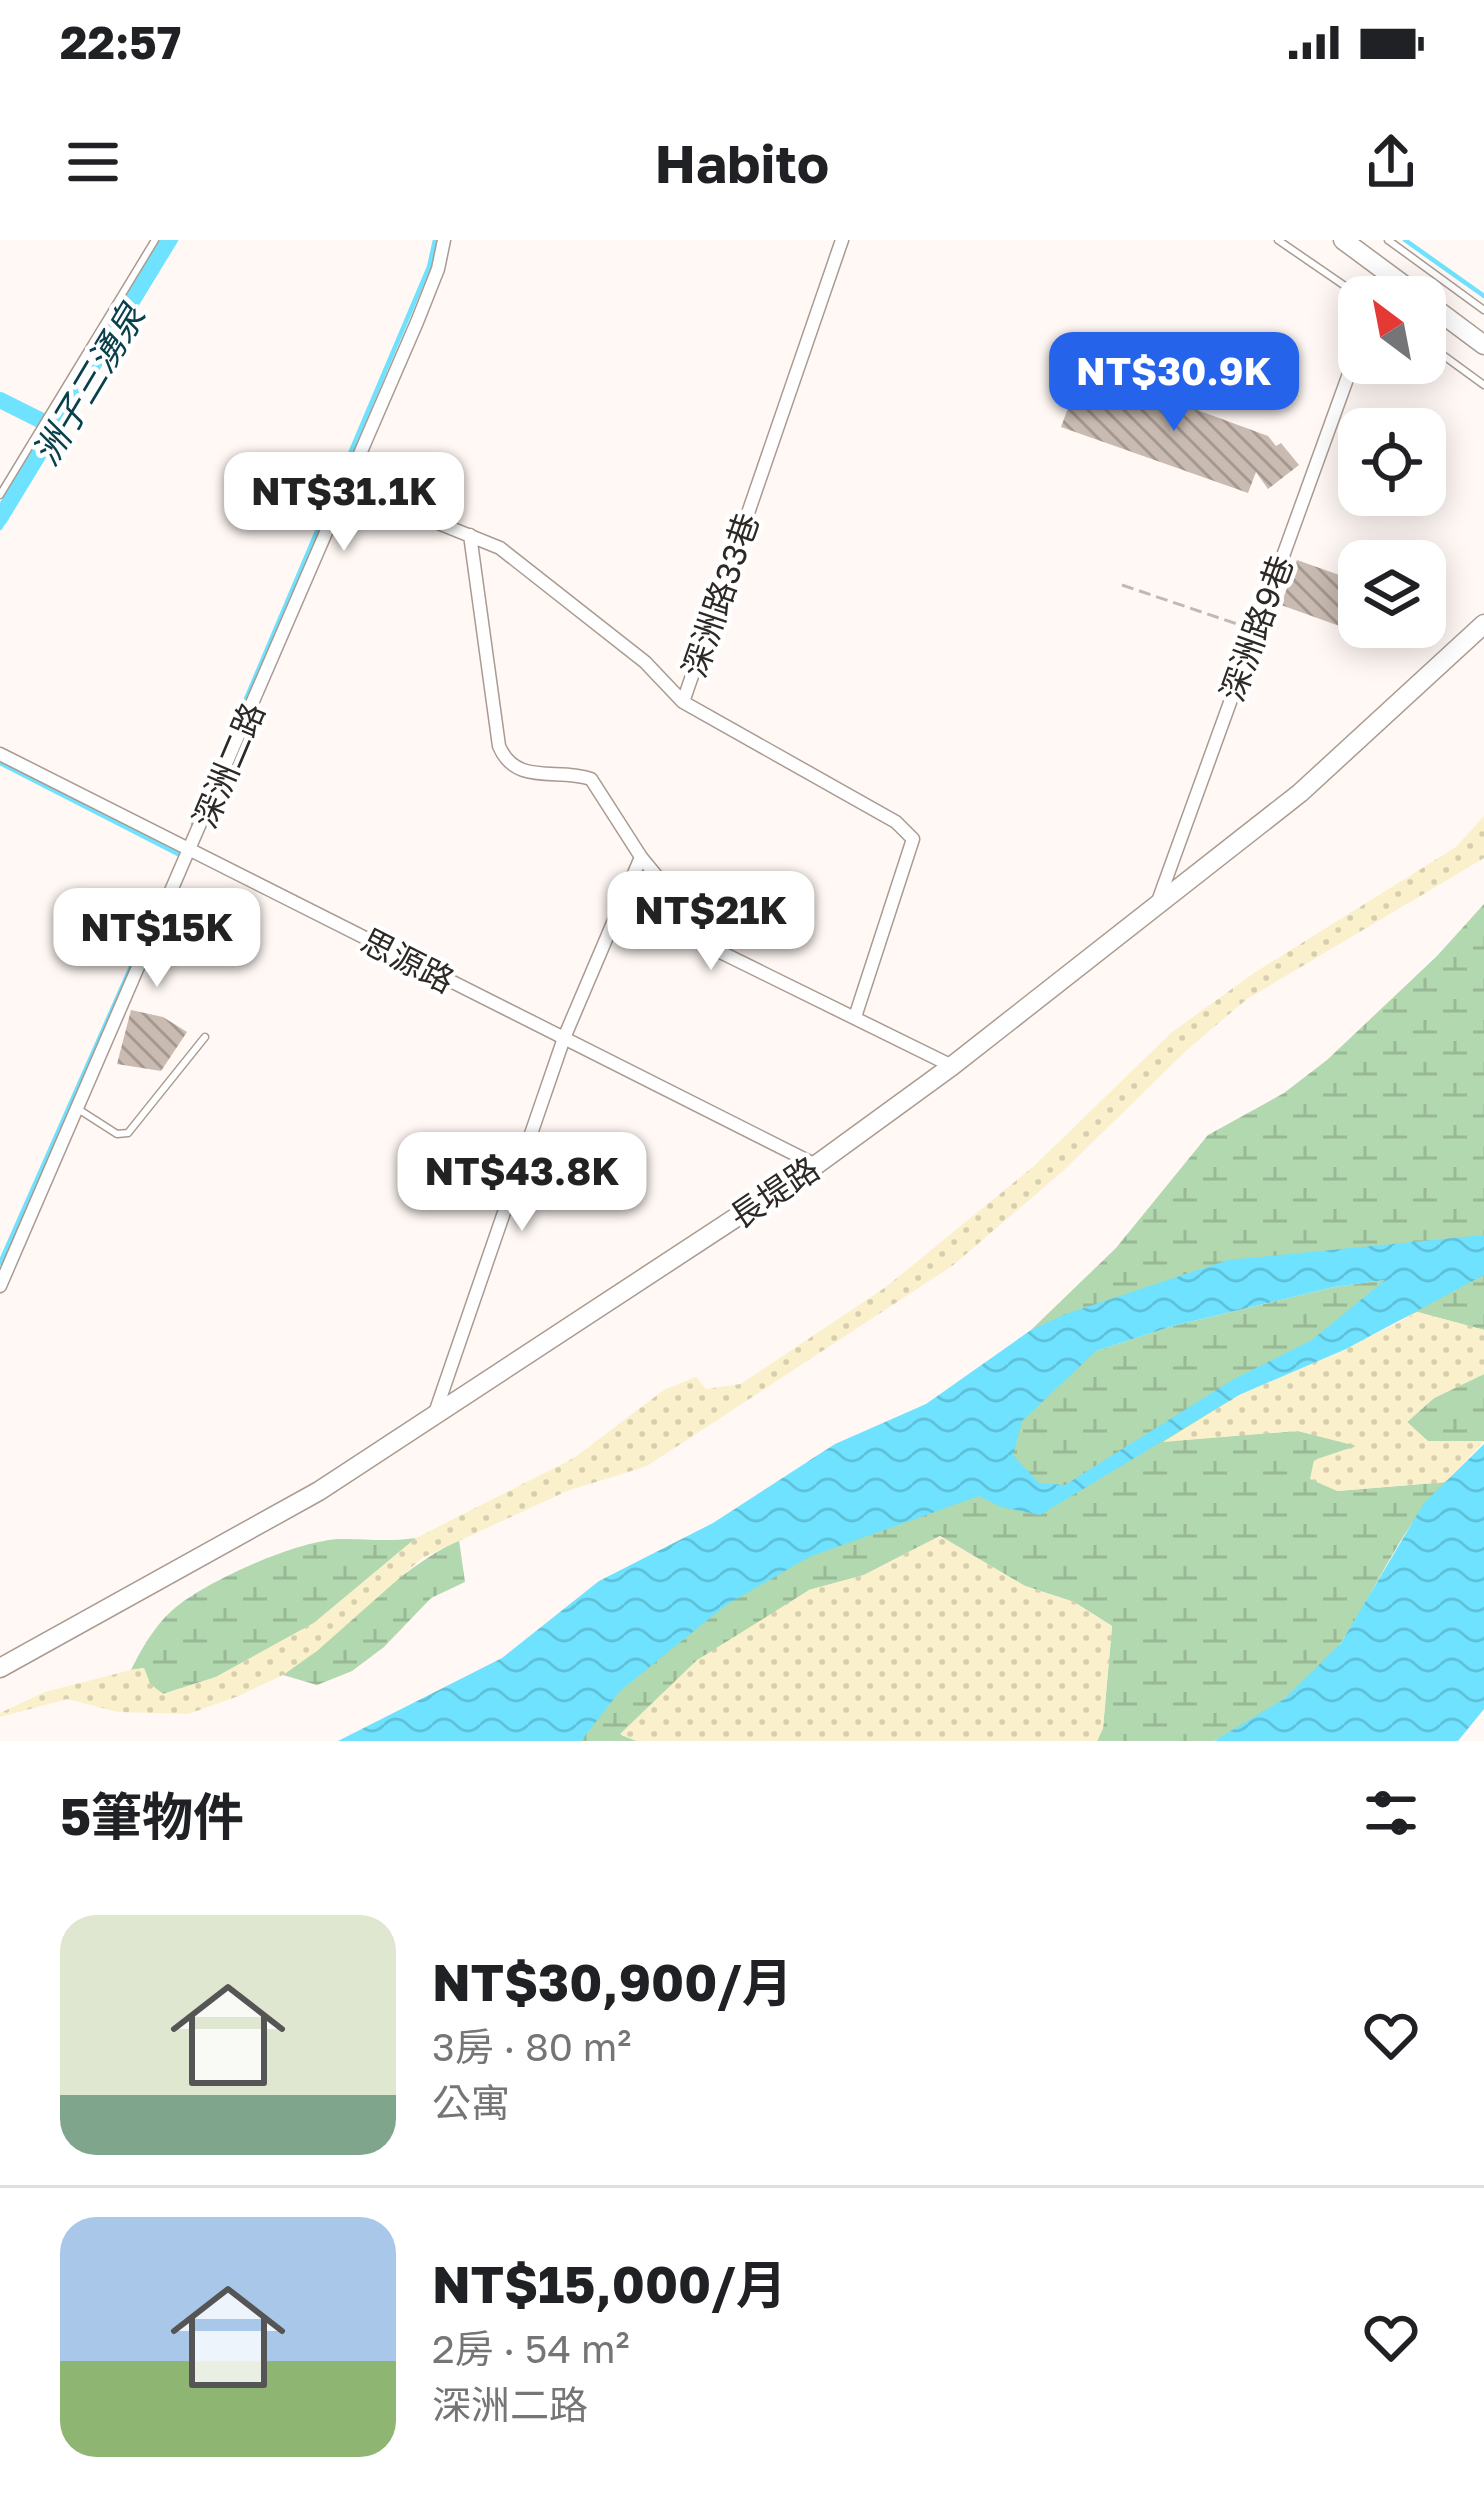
<!DOCTYPE html>
<html lang="zh-TW">
<meta charset="utf-8">
<style>
:root{--surface:#fff;--page:#f2f2f2;--text:#202124;--muted:#757577;--line:#e0e0e0;--accent:#2563eb}
body{margin:0;font-family:"Golos Text","Noto Sans TC",sans-serif;background:var(--page);color:var(--text);height:100vh;display:flex;flex-direction:column;font-size:45px;white-space:nowrap}
*{box-sizing:border-box;margin:0}
p{font-size:39px;color:var(--muted)}
.icon{flex:none;width:66px;height:66px;fill:none;stroke:currentColor;stroke-width:2;stroke-linecap:round;stroke-linejoin:round}
.map{position:relative;height:1501px;overflow:hidden}
.details{display:flex;flex-direction:column;background:var(--surface);flex:1}
.details>*{flex:none}
.needle{width:78px;rotate:328deg}
.fabs{position:absolute;left:1338px;top:36px;display:grid;gap:24px}
.fabs a{display:grid;place-items:center;width:108px;height:108px;border-radius:24px;background:var(--surface);box-shadow:0 6px 30px #0003;font-size:60px}
.price{position:absolute;translate:-50% -102px;padding:0 27px;border-radius:24px;background:#fff;color:#222;font-size:39px;line-height:78px;filter:drop-shadow(0 3px 6px #0008)}
.price::after{content:'';position:absolute;left:50%;top:72px;width:36px;height:27px;margin-left:-18px;background:inherit;clip-path:polygon(0 0,100% 0,50% 100%)}
.price.on{background:var(--accent);color:#fff}
ul{padding:0;list-style:none}
li{display:flex;align-items:center;gap:36px;height:300px;padding:0 60px}
li+li{border-top:3px solid var(--line)}
li span{display:grid;place-items:center;flex:none;width:336px;height:240px;border-radius:36px;color:#555}
li>.icon{margin-inline-start:auto}
span .icon{width:144px;height:144px;fill:#fffc;stroke-width:1}
li b{font-size:51px}
h2{display:flex;justify-content:space-between;align-items:center;height:144px;padding:0 60px;font-size:51px}
.status{display:flex;justify-content:space-between;align-items:center;height:84px;padding:0 60px;background:var(--surface);direction:ltr}
.status svg{height:33px;fill:currentColor}
header{display:flex;justify-content:space-between;align-items:center;height:156px;padding:0 60px;background:var(--surface);font-size:54px;font-weight:700}
.map>svg:first-child{display:block}
.wetland{fill:url(#wetland-marsh)}
.sand{fill:url(#sand-dots)}
.water{fill:url(#water-waves);fill-rule:evenodd}
.lines{fill:none;stroke-linecap:round;stroke-linejoin:round}
.stream{stroke:#6ee2fe;stroke-width:4.5}
.canal{stroke:#6ee2fe;stroke-width:16}
.building{fill:url(#building-back-hatch)}
.lane-casing{stroke:#a99b91;stroke-width:9}
.street-casing{stroke:#a99b91;stroke-width:15}
.secondary-casing{stroke:#a99b91;stroke-width:21}
.path{stroke:#c0b9b5;stroke-width:3;stroke-dasharray:12 6;stroke-linecap:butt}
.lane{stroke:#fff;stroke-width:6}
.street{stroke:#fff;stroke-width:12}
.secondary{stroke:#fff;stroke-width:18}
.labels{text-anchor:middle;dominant-baseline:central;stroke-width:9;stroke-linejoin:round;paint-order:stroke}
.street-label{font-size:33px;fill:#2e2925;stroke:#fff}
.water-label{font-size:36px;font-style:italic;fill:#09404b;stroke:#fff}
</style>
<div class="status"><b>22:57</b><svg viewBox="0 0 49 12"><path d="M0 12V9h3v3zM5 12V6h3v6zM10 12V3h3v9zM15 12V0h3v12zM26 1h20v11H26zM47 4h2v5h-2z"/></svg></div>
<header><svg class="icon" aria-label="menu" viewBox="0 0 24 24"><path d="M4 6h16M4 12h16M4 18h16"/></svg>Habito<svg class="icon" aria-label="share" viewBox="0 0 24 24"><path d="M12 15V3M7 8l5-5 5 5M5 13v7h14v-7"/></svg></header>
<div class="map">
<svg width="1484" height="1501" viewBox="0 0 1484 1501">
<defs>
<pattern id="wetland-marsh" width="20" height="14" patternUnits="userSpaceOnUse" patternTransform="scale(3)"><rect width="20" height="14" fill="#b1d8ae"/><path d="M1 5h8M5 5V1M11 12h8M15 12V8" fill="none" stroke="#99b996"/></pattern>
<pattern id="sand-dots" width="8" height="8" patternUnits="userSpaceOnUse" patternTransform="scale(3)"><rect width="8" height="8" fill="#faf0cb"/><path d="M2 2h.1M6 6h.1" fill="none" stroke="#d7ceae" stroke-width="1.8" stroke-linecap="round"/></pattern>
<pattern id="water-waves" width="16" height="10" patternUnits="userSpaceOnUse" patternTransform="scale(3)"><rect width="16" height="10" fill="#6ee2fe"/><path d="M0 5q4-4 8 0t8 0" fill="none" stroke="#60c2da"/></pattern>
<pattern id="building-back-hatch" width="6" height="6" patternUnits="userSpaceOnUse" patternTransform="scale(3)"><rect width="6" height="6" fill="#c9bbb1"/><path d="M-1 5l2 2M0 0l6 6M5-1l2 2" fill="none" stroke="#a49890"/></pattern>
</defs>
<rect width="100%" height="100%" fill="#fff8f4"/>
<!-- wetland -->
<path class="wetland" d="M1484,664V996L1031,1090L1116,1008L1208,895L1284,853L1327,820L1437,716Z
M1484,1026V1090L1417,1072L1239,1155L1167,1200L1298,1191L1359,1206L1337,1251L1446,1242C1402,1285 1378,1346 1344,1398C1318,1438 1258,1483 1213,1501H1097L1103,1488L1112,1386L1074,1362L1025,1346L940,1296L864,1335L809,1350L621,1495L637,1501H414L1096,1111L1173,1086L1334,1047Z
M1484,1134V1201H1427L1407,1182L1434,1158Z
M416,1298L314,1383L216,1437L163,1454L150,1444L144,1428L131,1430C143,1406 158,1380 180,1364C213,1339 300,1299 342,1299C370,1299 386,1302 416,1298Z
M459,1300L465,1342L431,1358L384,1407L352,1431L317,1445L283,1435C343,1392 393,1332 459,1300Z"/>
<!-- sand -->
<path class="sand" d="M1484,576V618L1247,759L1189,808L1064,930L952,1026L647,1226L567,1251L422,1318L317,1411L283,1435L236,1457L188,1474L118,1472L67,1459L0,1477V1473L45,1452L131,1430L144,1428L150,1444L163,1454L216,1437L314,1383L416,1298L574,1218L664,1150L696,1137L706,1149L741,1144L886,1047L1033,927L1171,793L1254,733L1456,607Z
M1418,1072L1484,1090V1134L1434,1158L1407,1182L1428,1201H1484L1446,1242L1337,1251L1310,1239L1314,1220L1356,1206L1298,1191L1163,1202L1239,1155L1346,1109Z
M940,1296L1025,1346L1074,1362L1112,1386L1103,1488L1097,1501H637L620,1494L697,1420L809,1350L864,1335Z"/>
<!-- water -->
<path class="water" d="M1484,995V1035L1346,1109L1239,1155L1040,1275L1001,1267L979,1256L809,1317L726,1365L620,1451L581,1501H338L502,1418L599,1341L713,1283L835,1204L926,1164L1031,1090L1066,1074L1228,1020ZM1385,1040L1312,1100L1234,1139L1065,1245L1039,1243L1013,1215L1022,1181L1096,1111L1173,1086L1334,1047Z
M1484,1204V1469L1458,1501H1214L1284,1459L1341,1403L1424,1263Z"/>
<g class="lines">
<!-- stream -->
<path class="stream" d="M1405,0L1484,56
M0,288L176,0
M0,523L180,615
M193,584L429,27L435,0
M0,1023L153,677"/>
<!-- canal -->
<path class="canal" d="M0,160L54,187
M0,278L169,0"/>
</g>
<!-- building -->
<path class="building" d="M1083,128L1268,196L1276,206L1281,203L1299,225L1268,249L1256,232L1248,253L1061,187Z
M1297,320L1359,342V393L1281,365Z
M131,770L163,777L187,792L161,831L117,824Z"/>
<g class="lines">
<defs>
<path id="lane" d="M1278,0L1361,57
M1388,0L1484,70
M1425,102L1484,145
M0,255L155,0
M78,869L117,894L128,893L205,797"/>
<path id="street" d="M347,246L500,308L645,422L683,462L842,0
M470,295L499,506C516,547 559,527 591,539L641,617
M683,462L896,582L913,599L855,777
M0,514L816,925
M1157,664L1359,106
M0,1046L417,82L438,29L444,0
M435,1173L564,798L641,617L682,667L696,700L952,826"/>
<path id="secondary" d="M1343,0L1420,57
M1425,61L1484,105
M0,1428L319,1251L816,925L952,826L1300,553L1484,384"/>
</defs>
<!-- lane casing -->
<use href="#lane" class="lane-casing"/>
<!-- street casing -->
<use href="#street" class="street-casing"/>
<!-- secondary casing -->
<use href="#secondary" class="secondary-casing"/>
<!-- path -->
<path class="path" d="M1122,345L1240,385"/>
<!-- lane -->
<use href="#lane" class="lane"/>
<!-- street -->
<use href="#street" class="street"/>
<!-- secondary -->
<use href="#secondary" class="secondary"/>
</g>
<g class="labels">
<!-- street labels -->
<g class="street-label">
<text transform="translate(720 355) rotate(-71)">深洲路33巷</text>
<text transform="translate(1256 388) rotate(-70)">深洲路9巷</text>
<text transform="translate(228 525) rotate(-67)">深洲二路</text>
<text transform="translate(408 720) rotate(27)">思源路</text>
<text transform="translate(774 952) rotate(-34)">長堤路</text>
</g>
<!-- water labels -->
<g class="water-label">
<text transform="translate(88 144) rotate(-59)">洲子三湧泉</text>
</g>
</g>
</svg>
<div class="fabs">
<a><svg class="needle" viewBox="-14 -14 28 28"><path d="M0-13l5 13h-10z" fill="#e53935"/><path d="M0 13l5-13h-10z" fill="#757577"/></svg></a>
<a><svg class="icon" aria-label="locate" viewBox="0 0 24 24"><circle cx="12" cy="12" r="6"/><path d="M12 2v4M12 18v4M2 12h4M18 12h4"/></svg></a>
<a><svg class="icon" aria-label="layers" viewBox="0 0 24 24"><path d="M12 4l9 5-9 5-9-5zM3 14l9 5 9-5"/></svg></a>
</div>
<b class="price on" style="left:1174px;top:194px">NT$30.9K</b>
<b class="price" style="left:344px;top:314px">NT$31.1K</b>
<b class="price" style="left:711px;top:733px">NT$21K</b>
<b class="price" style="left:157px;top:750px">NT$15K</b>
<b class="price" style="left:522px;top:994px">NT$43.8K</b>
</div>
<section class="details">
<h2>5筆物件<svg class="icon" aria-label="filters" viewBox="0 0 24 24"><path d="M4 7h16M4 17h16"/><circle cx="9" cy="7" r="2"/><circle cx="15" cy="17" r="2"/></svg></h2>
<ul>
<li><span style="background:linear-gradient(#dfe7d0 75%,#7fa58c 0)"><svg class="icon" aria-label="home" viewBox="0 0 24 24"><path d="M3 11l9-7 9 7M6 9v11h12V9"/></svg></span><div><b>NT$30,900/月</b><p>3房 · 80 m²</p><p>公寓</p></div><svg class="icon" aria-label="heart" viewBox="0 0 24 24"><path d="M12 20l-8-8c-3-5 5-10 8-4 3-6 11-1 8 4z"/></svg></li>
<li><span style="background:linear-gradient(#a9c7e8 60%,#8fb573 0)"><svg class="icon" aria-label="home" viewBox="0 0 24 24"><path d="M3 11l9-7 9 7M6 9v11h12V9"/></svg></span><div><b>NT$15,000/月</b><p>2房 · 54 m²</p><p>深洲二路</p></div><svg class="icon" aria-label="heart" viewBox="0 0 24 24"><path d="M12 20l-8-8c-3-5 5-10 8-4 3-6 11-1 8 4z"/></svg></li>
</ul>
</section>
